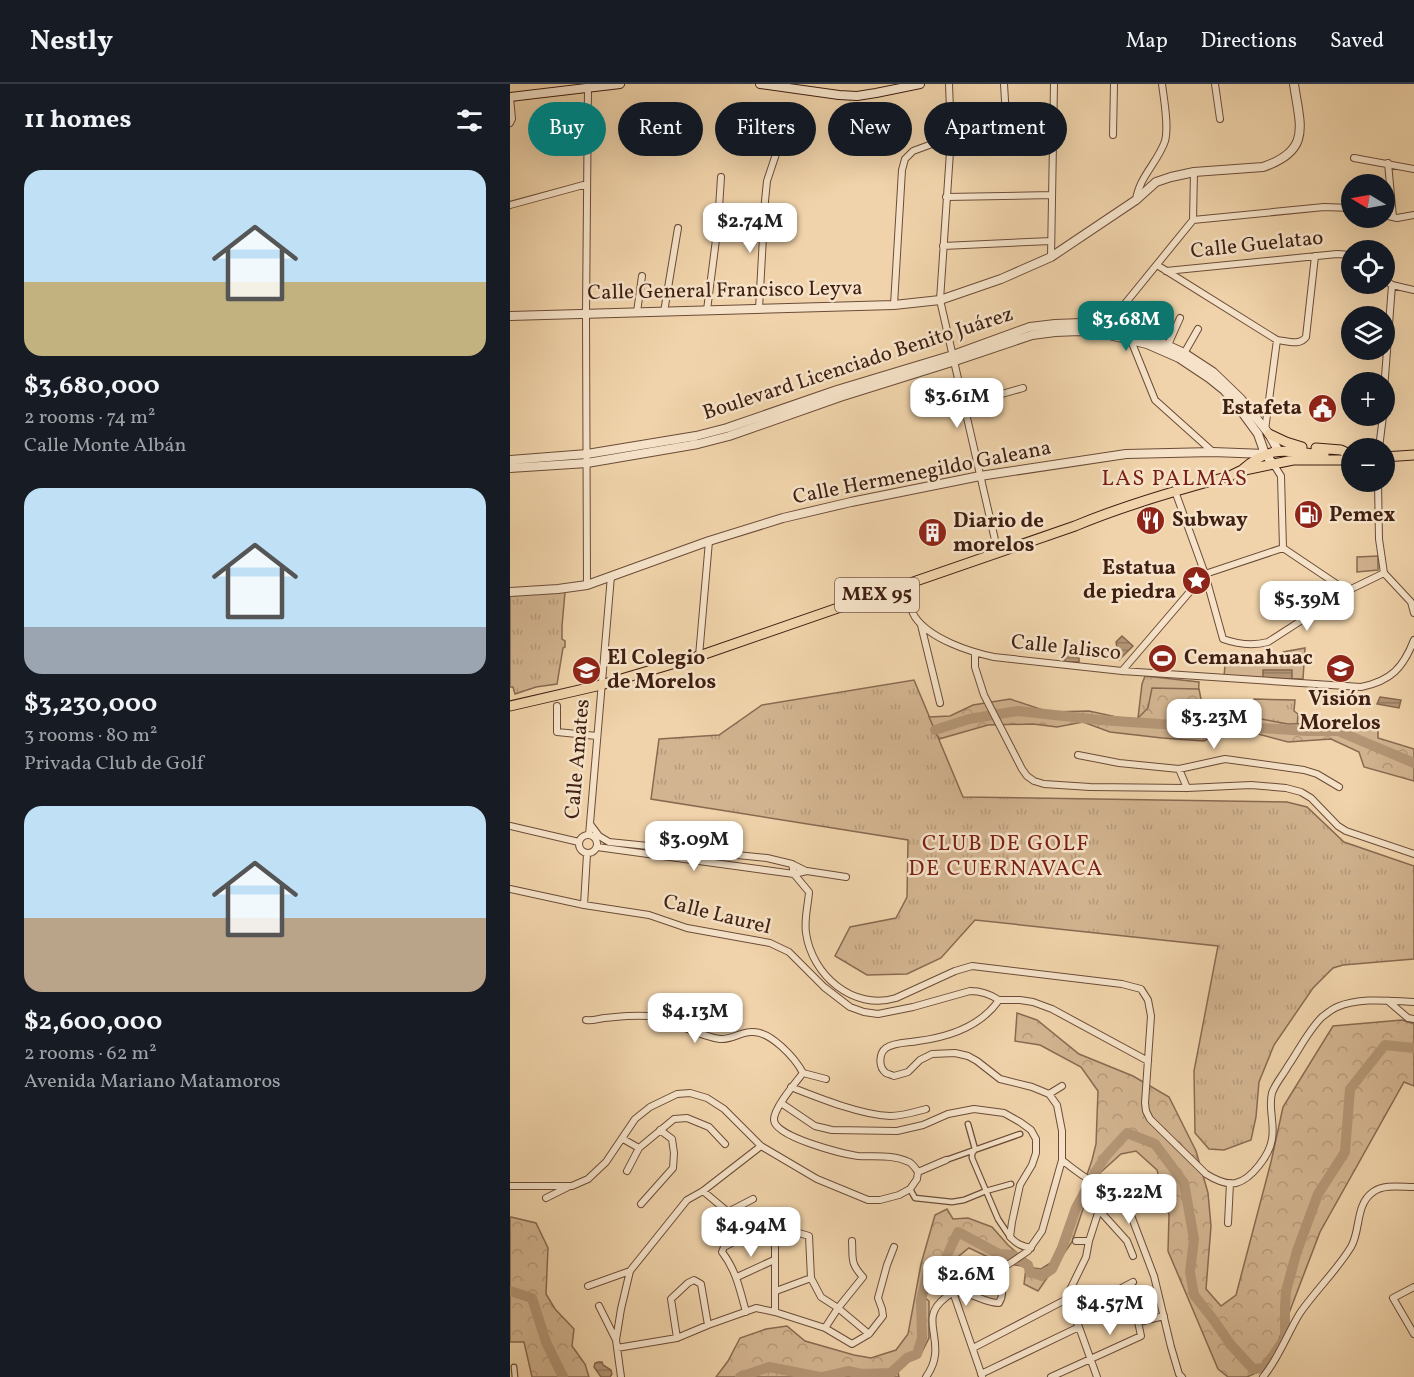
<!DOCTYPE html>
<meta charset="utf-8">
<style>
:root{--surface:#171b24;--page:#20242c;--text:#f1f3f6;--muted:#9ea1a6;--line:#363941;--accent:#0f766e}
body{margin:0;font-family:Vollkorn,serif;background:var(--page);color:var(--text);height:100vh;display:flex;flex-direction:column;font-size:22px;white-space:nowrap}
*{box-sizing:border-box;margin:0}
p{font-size:20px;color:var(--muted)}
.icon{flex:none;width:33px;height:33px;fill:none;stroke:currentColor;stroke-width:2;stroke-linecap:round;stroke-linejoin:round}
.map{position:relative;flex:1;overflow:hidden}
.details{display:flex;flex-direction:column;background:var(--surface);width:510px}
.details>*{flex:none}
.banner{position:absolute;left:18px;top:18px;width:570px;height:54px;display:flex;gap:12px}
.needle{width:39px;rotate:280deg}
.buttons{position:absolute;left:831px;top:90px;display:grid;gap:12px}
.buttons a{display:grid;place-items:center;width:54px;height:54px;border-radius:50%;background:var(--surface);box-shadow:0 6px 24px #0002;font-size:30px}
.price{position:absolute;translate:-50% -51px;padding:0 14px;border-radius:12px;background:#fff;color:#222;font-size:20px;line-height:39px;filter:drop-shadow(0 2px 3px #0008)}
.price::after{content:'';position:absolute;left:50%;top:36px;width:18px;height:14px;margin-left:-9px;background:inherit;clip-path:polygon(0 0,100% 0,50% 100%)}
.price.active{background:var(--accent);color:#fff}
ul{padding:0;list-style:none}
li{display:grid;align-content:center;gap:12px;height:318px;padding:0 24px}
li span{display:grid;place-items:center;height:186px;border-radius:18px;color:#555}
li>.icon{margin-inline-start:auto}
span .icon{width:108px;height:108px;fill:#fffc;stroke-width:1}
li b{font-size:26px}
h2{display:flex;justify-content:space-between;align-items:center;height:72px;padding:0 24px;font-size:26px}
.chip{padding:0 21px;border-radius:27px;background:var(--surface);box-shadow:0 6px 24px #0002;font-size:21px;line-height:54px}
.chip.active{background:var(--accent);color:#fff}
header{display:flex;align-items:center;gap:36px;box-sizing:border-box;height:84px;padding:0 30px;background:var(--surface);border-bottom:2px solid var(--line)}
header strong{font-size:28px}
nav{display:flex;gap:33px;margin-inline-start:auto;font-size:21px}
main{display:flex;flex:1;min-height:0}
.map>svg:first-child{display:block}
.grass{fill:url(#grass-tufts);stroke:#886a51;stroke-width:1.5}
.forest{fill:url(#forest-crowns);stroke:#886a51;stroke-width:1.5}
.garden{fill:#d2b490;stroke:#886a51;stroke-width:1.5}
.water{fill:url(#water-rules);stroke:#85664e;stroke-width:1.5}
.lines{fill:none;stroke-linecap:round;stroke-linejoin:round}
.river{stroke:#b49676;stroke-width:10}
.pedestrian-casing{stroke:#6b4c38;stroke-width:7}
.minor-casing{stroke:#6b4c38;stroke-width:8}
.tertiary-casing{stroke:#6b4c38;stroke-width:10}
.secondary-casing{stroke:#3f1f12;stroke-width:10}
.primary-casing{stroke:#3f1f12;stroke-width:11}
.pedestrian{stroke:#f5e2c8;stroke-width:4.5}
.minor{stroke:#f5e2c8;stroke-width:6}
.tertiary{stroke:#f5e2c8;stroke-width:8}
.secondary{stroke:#f5e2c8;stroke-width:8}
.primary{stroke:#f0d3aa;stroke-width:9}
.labels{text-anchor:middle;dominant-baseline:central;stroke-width:5;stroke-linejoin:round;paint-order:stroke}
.shield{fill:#f5e2c8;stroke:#765a49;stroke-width:1.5}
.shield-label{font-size:20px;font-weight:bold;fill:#3f1f12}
.street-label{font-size:21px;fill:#3f1f12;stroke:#f5e2c8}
.poi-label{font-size:21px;font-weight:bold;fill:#3f1f12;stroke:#f5e2c8;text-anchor:start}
.neighbourhood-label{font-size:22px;letter-spacing:1.5px;fill:#7a1f14;stroke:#f5e2c8}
</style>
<header>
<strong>Nestly</strong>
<nav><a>Map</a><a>Directions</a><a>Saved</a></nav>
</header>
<main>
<section class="details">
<h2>11 homes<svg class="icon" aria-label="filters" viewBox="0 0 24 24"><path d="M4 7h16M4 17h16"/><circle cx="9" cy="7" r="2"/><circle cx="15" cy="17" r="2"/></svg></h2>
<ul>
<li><span style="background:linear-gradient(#bfe0f5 60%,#c2b280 0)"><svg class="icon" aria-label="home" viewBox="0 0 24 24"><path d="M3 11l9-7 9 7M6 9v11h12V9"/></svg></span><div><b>$3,680,000</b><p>2 rooms · 74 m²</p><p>Calle Monte Albán</p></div></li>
<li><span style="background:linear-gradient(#bfe0f5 75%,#9aa5b1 0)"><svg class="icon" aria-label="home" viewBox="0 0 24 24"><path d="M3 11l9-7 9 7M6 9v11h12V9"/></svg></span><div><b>$3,230,000</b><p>3 rooms · 80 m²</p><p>Privada Club de Golf</p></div></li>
<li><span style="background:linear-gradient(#bfe0f5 60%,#b9a48a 0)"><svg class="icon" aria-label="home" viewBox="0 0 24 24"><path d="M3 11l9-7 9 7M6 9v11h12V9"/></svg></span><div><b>$2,600,000</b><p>2 rooms · 62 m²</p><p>Avenida Mariano Matamoros</p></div></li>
</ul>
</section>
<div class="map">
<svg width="904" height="1293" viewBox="0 0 904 1293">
<defs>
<pattern id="grass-tufts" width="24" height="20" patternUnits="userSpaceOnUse" patternTransform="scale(1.5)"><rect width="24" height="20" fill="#d2b490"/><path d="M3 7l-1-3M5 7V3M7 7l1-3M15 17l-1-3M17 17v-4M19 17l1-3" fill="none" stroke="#b59a7b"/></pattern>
<pattern id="forest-crowns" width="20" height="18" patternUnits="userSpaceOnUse" patternTransform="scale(1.5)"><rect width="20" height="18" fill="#d2b490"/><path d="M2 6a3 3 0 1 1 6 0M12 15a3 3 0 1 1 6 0" fill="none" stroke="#b59a7b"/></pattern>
<pattern id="water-rules" width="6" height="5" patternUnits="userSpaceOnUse" patternTransform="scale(1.5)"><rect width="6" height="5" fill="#b49676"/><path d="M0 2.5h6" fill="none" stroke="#947a5f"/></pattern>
</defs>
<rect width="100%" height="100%" fill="#f0d3aa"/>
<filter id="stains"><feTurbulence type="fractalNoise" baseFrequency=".00333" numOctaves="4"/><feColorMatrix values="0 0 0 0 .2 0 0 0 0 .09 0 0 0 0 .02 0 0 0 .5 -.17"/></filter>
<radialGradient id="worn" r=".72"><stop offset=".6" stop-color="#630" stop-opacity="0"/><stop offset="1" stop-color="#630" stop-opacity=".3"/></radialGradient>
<!-- grass -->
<path class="grass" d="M55,508L52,542V555L55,557V563L53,564L47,600L26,603L5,610L3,603H0V511Z
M635,592L689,598L687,640L628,634L632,600Z
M404,596L453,713L777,718L797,723L834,758L904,782V875L833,881L823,884L803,904L764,961L749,998L746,1033L741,1056L714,1066L699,1065L685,1049L684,987L708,862L465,836L431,874L397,890L357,891L325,872L340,843L386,834L397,813L398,756L141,715L149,655L209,651L252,621Z
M744,615L785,616L784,627L788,630L787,645L742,642Z"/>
<!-- forest -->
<path class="forest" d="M642,604L689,605L694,630L751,635L778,640L842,638L868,643V654L904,665V697L854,683L849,668L821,655L778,658L748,650H709L694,657L652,654L600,648L573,638L547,643L523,640L478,641L429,655L419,633L440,632L463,621L500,615L539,628L579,627L625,637L638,624Z
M507,929L527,936L569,970L623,992L659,1013L686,1067L698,1109L701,1142L696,1205L711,1222L726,1211L761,1078L773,1023L823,942L892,936L904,940V1002L894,998L810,1148L768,1258L746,1289L737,1293H718L708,1285L658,1167L659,1131L647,1086L626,1067L611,1070L591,1088L581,1101L562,1158L528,1207L514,1200L516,1184L512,1182L492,1179L484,1173H478L459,1164L430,1187L431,1191L414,1213L419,1217V1254L412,1268L399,1276L388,1288L389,1293H206L218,1277L230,1254L256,1245L277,1242L295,1257L344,1271L361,1274L386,1266L398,1250L411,1180L425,1131L437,1125L443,1135L458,1134L482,1143L498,1161L524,1184L531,1185L542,1178L571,1108L582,1076L586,1060L588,1007L571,983L530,961L505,957Z
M1,1133L26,1139L38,1164L36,1210L45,1225L64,1245L62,1262L75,1280L79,1293H22L14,1258H0V1134Z"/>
<!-- garden -->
<path class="garden" d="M868,472V486L847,488V473Z
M795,564L793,595L714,593L715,581H722L724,573L771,572L773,568Z"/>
<!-- water -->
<path class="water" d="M612,552L623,562L609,576L601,567L607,563L606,558Z
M561,565V570L569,569V578H555V566Z
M753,586H782V595L753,594Z
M870,613L891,616L889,624L867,620Z
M88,1278H92L93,1281L101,1286L102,1290L100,1293H91L84,1283L85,1279Z"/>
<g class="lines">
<!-- river -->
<path class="river" d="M425,646L459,635L508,627L590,636L650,640L709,641L796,647H828L904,679
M0,1207L22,1214L36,1258L53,1293
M230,1293L259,1283L310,1293
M312,1293L338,1287L352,1290L381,1289L397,1274L407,1270L412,1254L411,1216L420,1179L434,1178L448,1148L489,1170L502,1171L518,1181L520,1188L532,1192L542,1185L552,1164L566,1124L586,1087L596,1072L617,1049L645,1060L674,1099L684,1155L680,1188L684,1211L703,1235L721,1261L743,1285L755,1284L775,1254V1223L776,1207L787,1167L808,1110L835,1068L840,1005L875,961L904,964"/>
<defs>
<path id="pedestrian" d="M458,1040L465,1065L462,1070V1074L488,1135L500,1153
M436,1076L510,1050
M400,1105L405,1114L442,1118L454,1116L476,1107L501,1100
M4,1283L5,1293"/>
<path id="minor" d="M439,0L441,53L430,216L488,469
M494,0L497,50
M705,0L710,35
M0,39L2,35L0,13
M603,51L604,0
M844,74L904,85
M878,79L883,133
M436,113L542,111
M626,116C629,93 648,78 655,57C659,42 654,16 652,0
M0,121L77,100
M874,131L887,134L904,131
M683,136L814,123L842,124
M433,162L541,157
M541,173L544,0
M647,181L767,256C777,257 790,262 796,253L805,172
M656,187L827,170L842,171
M874,195L882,201L904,206
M384,221L392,86L395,75L403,67L441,53
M249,225L255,117L257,97L268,64
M197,226L208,140L211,93
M127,228L132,192
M154,228L168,144
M596,243L683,136L684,88
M620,254L645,316L703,368
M658,261L670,234
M672,273L688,245
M874,306L882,201
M453,321L513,304
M755,346L767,256
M869,364L873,332
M764,381L771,392L773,464
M868,398L869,455L874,489L901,518L904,529
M665,407L695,490L713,555C727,560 743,562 758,558L837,507L874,489
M773,464L837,507
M77,501L76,229L78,4L80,1
M396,501C398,512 399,524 405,533C420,555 460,568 484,573L612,587L851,603C881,597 893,584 904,556
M411,541L430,619
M465,569V583L474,611L512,685L517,692L524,697L534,700L580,703L677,704L741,701L776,704L791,708L801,714L828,742L836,747L904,770
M189,572L199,457
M612,587L695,490L773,464
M47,622V648L87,652
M568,671L609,679L669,685L715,675L794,686L807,690L829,703
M669,685L677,704
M80,740L89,752L99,758L257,774L282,780L296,787
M0,742L69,758
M69 760a9 9 0 1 1 18 0a9 9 0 1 1-18 0Z
M79,751L101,492
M87,763L284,790L297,787L336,793
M282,780L284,790L299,808C298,822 294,835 296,849C302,891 343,927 386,914L445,887L462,882L612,900L631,905L638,916L641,932L635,1019L636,1027L640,1035L696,1090C704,1095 716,1101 726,1099C742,1095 760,1070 762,1055C765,1039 758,1024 762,1009C765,1000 773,991 778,982C789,966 798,947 812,933C816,930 822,925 827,923C850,913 880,917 904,918
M0,805L74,821L139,831L177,844L260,859L279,868L314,903L340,923L354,928L368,930L403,923L460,907C471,907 480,910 489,916C471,942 439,953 408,957C398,959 385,958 376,964C369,969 368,983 376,989C378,990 382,991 384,992L398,988L410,976L422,970L445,969L458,972L467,977L490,995L522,1003L539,1010L547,1021L552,1047V1076L532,1147L518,1167L490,1186C489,1198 496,1208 489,1219C474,1219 462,1208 447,1208C442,1208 439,1211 435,1214C412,1232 428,1248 425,1271C424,1280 421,1286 416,1293
M74,821L77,770
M489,916H510L523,918L542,925L638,977
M878,917L898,934L904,935
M76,936C83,937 87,935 94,934C108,933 131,930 144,933C167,938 187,952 210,955C221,956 231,948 241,948C260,946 285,974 293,989
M293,989L316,995
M281,1003C309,1014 351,1031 380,1032C392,1032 405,1028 416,1025
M539,1010L552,1002
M271,1019L305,1042L322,1046L387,1047L413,1041L438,1030L464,1025L494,1029L510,1038L521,1046L526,1055V1069L522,1081L510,1101L502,1138L500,1153C507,1160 511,1162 521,1164
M113,1055L129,1064
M552,1076C563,1085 575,1094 588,1101C599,1106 603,1103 614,1113L644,1192L661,1263L669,1290L672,1293
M117,1087L129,1064L164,1035L177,1034L199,1043L215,1060
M408,1088L436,1076
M0,1102H62L78,1095L96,1078L125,1035L140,1023L167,1010L180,1009L197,1014L214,1025L251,1062L307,1095L358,1116H370L389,1111L400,1105L407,1095L408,1088C405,1084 403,1080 399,1078C382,1070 365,1073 348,1072C333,1070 265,1053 264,1036C263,1025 286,998 293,989
M193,1107L218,1128L243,1115
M36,1114L58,1103
M131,1120L163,1084L164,1069L162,1055L150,1046
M718,1139L720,1099
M566,1157H579
M227,1193L264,1176
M78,1202L120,1187
M904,1203L883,1214L904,1250
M266,1207L301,1194
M443,1208L472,1292
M555,1216L576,1173L579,1157L589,1126L617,1157L623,1172
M555,1216L569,1243L587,1293
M89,1222L106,1256
M236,1228C230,1206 226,1186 212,1168L214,1163L248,1145L265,1142L299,1152L301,1194L311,1213L328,1224L359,1250
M265,1228V1142
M562,1230L623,1198
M629,1238L654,1232
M315,1244L328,1224L353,1193C340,1179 343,1175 342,1157
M167,1254L161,1215L178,1199L184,1196L191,1200L198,1241
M107,1264L167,1254L198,1241L246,1224L265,1228L315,1244L342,1260L359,1250L373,1232L372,1225L368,1214L377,1181L384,1163
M463,1264L555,1216
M471,1290L569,1243
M111,1293L106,1256L111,1225L120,1187L177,1116L193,1107L251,1062
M541,1293L631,1252L626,1228
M753,1293C769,1274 777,1250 790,1229C806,1206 827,1186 841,1163C851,1146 845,1121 863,1108C874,1100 891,1103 904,1103"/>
<path id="tertiary" d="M0,232L384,221L430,216L491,195L541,173L626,116L646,98L661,93L684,88L753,83C802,66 790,42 784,0
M0,376L77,370L186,352L217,344L327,306L443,271L520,243L545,240L572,239L597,242L639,253L674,269L703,288L731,315L759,350L768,366
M0,384L77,379L188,360L219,352L330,313L445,277L522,251L545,248L570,247L595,250L637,260L669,274L699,294L714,306L726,320L748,350L755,370L764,381
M0,508L48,505L77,501L199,457L273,434L341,418L470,392L616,370L703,368L755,370"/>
<path id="secondary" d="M250,0L329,11L347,12L366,9L410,0
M0,13L110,0"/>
<path id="primary" d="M759,350L776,358L792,363
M806,364L831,366L842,371
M874,373L904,371
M732,386C762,359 778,368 814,371
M0,622L91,601L189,572L565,442C615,421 667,406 720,392L730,387L783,376H838L842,375"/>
</defs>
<!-- pedestrian casing -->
<use href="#pedestrian" class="pedestrian-casing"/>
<!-- minor casing -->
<use href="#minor" class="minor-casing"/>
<!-- tertiary casing -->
<use href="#tertiary" class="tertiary-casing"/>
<!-- secondary casing -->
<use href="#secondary" class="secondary-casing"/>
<!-- primary casing -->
<use href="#primary" class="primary-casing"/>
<!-- pedestrian -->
<use href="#pedestrian" class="pedestrian"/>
<!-- minor -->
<use href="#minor" class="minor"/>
<!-- tertiary -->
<use href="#tertiary" class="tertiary"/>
<!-- secondary -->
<use href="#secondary" class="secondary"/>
<!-- primary -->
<use href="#primary" class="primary"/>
</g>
<!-- icons -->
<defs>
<symbol id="civic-disc" viewBox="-11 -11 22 22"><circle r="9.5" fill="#8f2418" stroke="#f5e2c8"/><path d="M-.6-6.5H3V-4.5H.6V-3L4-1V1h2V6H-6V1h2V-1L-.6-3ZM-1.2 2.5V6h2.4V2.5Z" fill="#fff"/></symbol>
<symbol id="fuel-disc" viewBox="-11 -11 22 22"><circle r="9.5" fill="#8f2418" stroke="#f5e2c8"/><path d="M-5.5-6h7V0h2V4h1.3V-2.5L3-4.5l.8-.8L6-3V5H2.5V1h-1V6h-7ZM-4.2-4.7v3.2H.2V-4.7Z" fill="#fff"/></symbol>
<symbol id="restaurant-disc" viewBox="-11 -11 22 22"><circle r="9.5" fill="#8f2418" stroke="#f5e2c8"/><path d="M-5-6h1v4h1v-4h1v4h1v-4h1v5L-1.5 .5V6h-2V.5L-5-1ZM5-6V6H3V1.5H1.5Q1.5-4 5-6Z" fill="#fff"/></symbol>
<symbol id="building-disc" viewBox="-11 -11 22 22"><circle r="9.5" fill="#8f2418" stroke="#f5e2c8"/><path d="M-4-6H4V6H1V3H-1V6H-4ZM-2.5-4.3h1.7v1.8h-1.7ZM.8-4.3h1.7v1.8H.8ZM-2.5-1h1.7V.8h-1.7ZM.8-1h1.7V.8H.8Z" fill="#fff"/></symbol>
<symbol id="sight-disc" viewBox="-11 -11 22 22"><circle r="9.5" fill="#8f2418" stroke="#f5e2c8"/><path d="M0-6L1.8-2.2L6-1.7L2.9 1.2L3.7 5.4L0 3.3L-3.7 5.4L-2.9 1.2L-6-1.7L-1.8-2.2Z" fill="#fff"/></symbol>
<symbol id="stadium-disc" viewBox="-11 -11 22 22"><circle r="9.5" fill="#8f2418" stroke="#f5e2c8"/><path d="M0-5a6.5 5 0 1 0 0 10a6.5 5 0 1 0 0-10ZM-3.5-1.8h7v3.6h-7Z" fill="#fff"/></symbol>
<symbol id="school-disc" viewBox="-11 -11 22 22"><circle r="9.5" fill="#8f2418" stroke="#f5e2c8"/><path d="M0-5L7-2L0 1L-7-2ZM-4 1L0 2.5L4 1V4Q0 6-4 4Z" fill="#fff"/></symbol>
</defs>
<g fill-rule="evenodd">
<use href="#civic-disc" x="796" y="308" width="33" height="33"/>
<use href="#fuel-disc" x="782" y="414" width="33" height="33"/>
<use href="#restaurant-disc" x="624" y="420" width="33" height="33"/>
<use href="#building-disc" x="406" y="432" width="33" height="33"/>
<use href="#sight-disc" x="670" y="480" width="33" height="33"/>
<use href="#stadium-disc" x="636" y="558" width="33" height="33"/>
<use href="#school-disc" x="814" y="568" width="33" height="33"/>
<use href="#school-disc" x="60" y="570" width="33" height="33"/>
</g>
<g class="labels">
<!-- shield labels -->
<rect class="shield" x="325" y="494" width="84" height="34" rx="4.5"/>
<g class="shield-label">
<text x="367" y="511">MEX 95</text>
</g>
<!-- street labels -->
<g class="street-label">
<text transform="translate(747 161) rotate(-6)">Calle Guelatao</text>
<text transform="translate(215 207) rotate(-1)">Calle General Francisco Leyva</text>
<text transform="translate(348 280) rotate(-18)">Boulevard Licenciado Benito Juárez</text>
<text transform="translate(412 389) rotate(-11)">Calle Hermenegildo Galeana</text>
<text transform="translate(556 564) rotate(6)">Calle Jalisco</text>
<text transform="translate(68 675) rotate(-85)">Calle Amates</text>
<text transform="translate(207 831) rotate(14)">Calle Laurel</text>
</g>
<!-- poi labels -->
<g class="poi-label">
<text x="792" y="324" text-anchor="end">Estafeta</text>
<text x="819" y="431">Pemex</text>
<text x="662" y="436">Subway</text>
<text x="443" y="437">Diario de<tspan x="443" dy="24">morelos</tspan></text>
<text x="666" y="484" text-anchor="end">Estatua<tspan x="666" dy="24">de piedra</tspan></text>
<text x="97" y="574">El Colegio<tspan x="97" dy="24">de Morelos</tspan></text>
<text x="674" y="574">Cemanahuac</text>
<text x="830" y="615" text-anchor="middle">Visión<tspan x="830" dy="24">Morelos</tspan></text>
</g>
<!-- neighbourhood labels -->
<g class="neighbourhood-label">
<text x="665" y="395">LAS PALMAS</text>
<text x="496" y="760">CLUB DE GOLF<tspan x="496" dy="25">DE CUERNAVACA</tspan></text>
</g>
</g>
<rect width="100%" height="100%" filter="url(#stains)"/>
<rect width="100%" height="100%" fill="url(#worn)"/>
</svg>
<div class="buttons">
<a><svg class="needle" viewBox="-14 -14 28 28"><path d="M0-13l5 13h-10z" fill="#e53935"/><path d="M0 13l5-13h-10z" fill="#9ea1a6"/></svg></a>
<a><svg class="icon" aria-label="locate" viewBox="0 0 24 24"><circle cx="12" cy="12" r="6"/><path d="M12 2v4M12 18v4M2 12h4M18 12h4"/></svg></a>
<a><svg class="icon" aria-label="layers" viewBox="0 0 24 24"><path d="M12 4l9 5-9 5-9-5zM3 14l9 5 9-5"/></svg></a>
<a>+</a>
<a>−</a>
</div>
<b class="price" style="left:240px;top:170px">$2.74M</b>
<b class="price active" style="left:616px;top:268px">$3.68M</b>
<b class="price" style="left:447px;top:345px">$3.61M</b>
<b class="price" style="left:797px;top:548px">$5.39M</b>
<b class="price" style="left:704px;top:666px">$3.23M</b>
<b class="price" style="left:184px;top:788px">$3.09M</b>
<b class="price" style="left:185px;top:960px">$4.13M</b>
<b class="price" style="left:619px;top:1141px">$3.22M</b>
<b class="price" style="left:241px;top:1174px">$4.94M</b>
<b class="price" style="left:456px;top:1223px">$2.6M</b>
<b class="price" style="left:600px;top:1252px">$4.57M</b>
<div class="banner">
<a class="chip active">Buy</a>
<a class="chip">Rent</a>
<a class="chip">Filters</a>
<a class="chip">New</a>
<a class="chip">Apartment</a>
</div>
</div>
</main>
